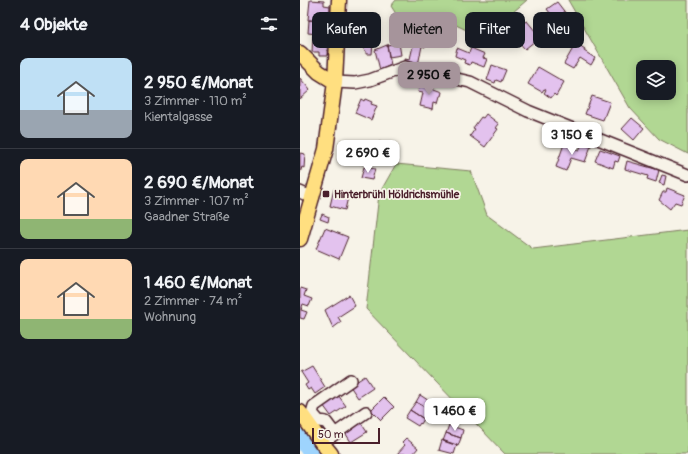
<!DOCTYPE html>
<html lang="de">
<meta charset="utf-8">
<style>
:root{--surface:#171b24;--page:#242831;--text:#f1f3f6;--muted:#9ea1a6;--line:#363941;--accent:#a6949b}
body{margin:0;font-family:Pangolin,sans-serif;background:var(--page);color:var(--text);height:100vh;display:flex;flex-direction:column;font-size:15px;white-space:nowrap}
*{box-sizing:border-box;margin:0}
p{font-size:13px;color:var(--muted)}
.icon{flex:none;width:22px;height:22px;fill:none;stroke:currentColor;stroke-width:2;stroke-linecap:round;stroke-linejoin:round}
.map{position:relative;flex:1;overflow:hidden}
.details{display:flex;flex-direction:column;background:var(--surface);width:300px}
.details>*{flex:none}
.banner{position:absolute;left:12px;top:12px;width:316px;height:36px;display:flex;gap:8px}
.fabs{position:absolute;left:336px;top:60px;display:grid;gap:8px}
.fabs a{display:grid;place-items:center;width:40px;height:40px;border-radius:8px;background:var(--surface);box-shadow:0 2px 10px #0003;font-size:20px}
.scale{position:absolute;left:12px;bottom:10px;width:68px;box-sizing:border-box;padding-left:4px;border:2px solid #4a1f2b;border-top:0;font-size:11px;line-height:14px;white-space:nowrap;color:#4a1f2b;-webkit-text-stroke:3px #f7f3e8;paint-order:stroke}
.price{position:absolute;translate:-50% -34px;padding:0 9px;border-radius:8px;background:#fff;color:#222;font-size:13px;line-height:26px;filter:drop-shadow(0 1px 2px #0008)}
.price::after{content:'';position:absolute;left:50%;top:24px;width:12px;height:9px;margin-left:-6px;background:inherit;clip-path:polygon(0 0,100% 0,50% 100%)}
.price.active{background:var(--accent);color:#111}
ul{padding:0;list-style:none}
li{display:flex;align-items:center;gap:12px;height:100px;padding:0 20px}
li+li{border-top:1px solid var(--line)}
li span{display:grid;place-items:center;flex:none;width:112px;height:80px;border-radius:8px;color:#555}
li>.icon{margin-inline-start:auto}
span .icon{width:48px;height:48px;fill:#fffc;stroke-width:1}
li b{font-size:17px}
h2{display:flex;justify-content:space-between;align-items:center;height:48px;padding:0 20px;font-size:17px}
.chip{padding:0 14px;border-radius:8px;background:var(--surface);box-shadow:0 2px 10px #0003;font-size:14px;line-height:36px}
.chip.active{background:var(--accent);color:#111}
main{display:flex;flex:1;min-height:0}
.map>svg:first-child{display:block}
.green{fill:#b1d793;stroke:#7e7b5f;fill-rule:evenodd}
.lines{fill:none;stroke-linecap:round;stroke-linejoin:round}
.river{stroke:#9ed4fd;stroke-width:16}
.building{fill:#e3c2ee;stroke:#4a1f2b}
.minor-casing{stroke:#4a1f2b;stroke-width:14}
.major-casing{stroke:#4a1f2b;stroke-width:17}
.minor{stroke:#f7f3e8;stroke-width:11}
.major{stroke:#ffdf80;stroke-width:14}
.poi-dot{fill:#4a1f2b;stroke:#f7f3e8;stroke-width:1.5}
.labels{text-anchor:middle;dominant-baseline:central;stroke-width:3.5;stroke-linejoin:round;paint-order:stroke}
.poi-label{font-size:11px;font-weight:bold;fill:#4a1f2b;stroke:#f7f3e8;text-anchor:start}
</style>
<main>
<section class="details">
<h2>4 Objekte<svg class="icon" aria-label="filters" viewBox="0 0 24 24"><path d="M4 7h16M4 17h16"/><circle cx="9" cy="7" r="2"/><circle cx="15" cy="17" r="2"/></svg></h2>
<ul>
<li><span style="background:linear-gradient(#bfe0f5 65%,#9aa5b1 0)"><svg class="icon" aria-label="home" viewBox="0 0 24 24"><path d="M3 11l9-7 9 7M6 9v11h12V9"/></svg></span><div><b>2 950 €/Monat</b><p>3 Zimmer · 110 m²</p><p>Kientalgasse</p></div></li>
<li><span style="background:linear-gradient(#ffd9b3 75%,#8fb573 0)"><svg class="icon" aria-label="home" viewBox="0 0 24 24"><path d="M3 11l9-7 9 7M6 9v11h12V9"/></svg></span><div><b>2 690 €/Monat</b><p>3 Zimmer · 107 m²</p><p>Gaadner Straße</p></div></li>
<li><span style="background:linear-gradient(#ffd9b3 75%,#8fb573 0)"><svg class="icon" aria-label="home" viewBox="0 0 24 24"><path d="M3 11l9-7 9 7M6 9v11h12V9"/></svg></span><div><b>1 460 €/Monat</b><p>2 Zimmer · 74 m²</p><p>Wohnung</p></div></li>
</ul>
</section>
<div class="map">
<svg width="388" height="454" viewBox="0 0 388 454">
<rect width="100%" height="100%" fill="#f7f3e8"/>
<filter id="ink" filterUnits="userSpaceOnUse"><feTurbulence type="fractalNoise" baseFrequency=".025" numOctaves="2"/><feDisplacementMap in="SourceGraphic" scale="8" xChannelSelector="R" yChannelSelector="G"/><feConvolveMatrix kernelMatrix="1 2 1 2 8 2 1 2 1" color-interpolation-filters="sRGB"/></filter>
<g filter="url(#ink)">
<!-- green -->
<path class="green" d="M96,0H227L183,38L156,25L129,32L100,20L91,6Z
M268,0H388V154L359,139L330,108ZM343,67H369V93H343Z
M96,164L171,171L187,215L233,249L388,230V454H205L66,309L79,194Z"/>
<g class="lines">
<!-- river -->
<path class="river" d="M0,437L11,454"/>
</g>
<!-- building -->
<path class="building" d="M10,0L24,1V5L30,6L29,21L8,20Z
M257,2L270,19L260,26L247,9Z
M212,17L217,23L222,19L225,22L227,21L240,37L225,49L211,34L210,35L202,26Z
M9,20L19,21L18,34L8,33Z
M21,32H28L27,56H19V52H12L13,35H21Z
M115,37L126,39L125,47L122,46L118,65L106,62L105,58L110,59Z
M64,42L73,43L72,54H66V51L64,50Z
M99,43L101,55L89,57L87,45Z
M276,43L285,49L284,51L295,58L291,65L280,58L273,69L264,64Z
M87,45L91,65L80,70L75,50Z
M157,48L169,53L171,48L185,54L183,58L187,59L184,67L171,62L170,65L164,63L165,60L155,56Z
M192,65L206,70L201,82L196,80L195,83L187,80Z
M238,67L264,82L256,96L254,94L251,98L244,93L246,90L244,89L242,92L228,84Z
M0,78L10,90L0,99Z
M120,84L142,92L141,96H139L137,103L134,102L133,109L120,106L123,93L118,92Z
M292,96L310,102L303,120L285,114Z
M61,99L64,101L65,99L72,102L71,104L77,106L71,120L55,113Z
M186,114L199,124L196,128L198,129L185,147L170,136L175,129L173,128L181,117L183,118Z
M332,118L344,128L334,140L322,129Z
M262,131L269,133L266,142L259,139Z
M79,142L84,143L83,148H79L76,161L66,158L68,146L77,148Z
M282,143L291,146L285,162L271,158L266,171L256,167L264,144L279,151Z
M300,149L320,156L318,162L315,161L313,168L295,161Z
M0,153L5,154L4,168L2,167L0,173Z
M327,161L359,170L356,182L347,179L348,176L325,169Z
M64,167L75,169L72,180L61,178Z
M362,175L366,176L364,185L359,183Z
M367,188L385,195L381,204L375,202L370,209L359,200L363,192H366Z
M34,189L49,193L45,210L30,206Z
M22,214L29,217L28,222L20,219Z
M25,228L48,237L39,259L16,249Z
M0,288L6,290L4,296L12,299L9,306L3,304L1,310L7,312L4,319L0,318Z
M49,295L55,306L38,317L41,322L33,328L25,310Z
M12,366L25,387L15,394L11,388L8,390L5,385L8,383L1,372Z
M65,376L73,388L58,398L50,386Z
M38,395L46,406L31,416L23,405Z
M120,395L131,402L128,409L116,402Z
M84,397L94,407L81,420L71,410Z
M116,402L128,409L124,419L110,410Z
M110,410L124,419L121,424L120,423L118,426L105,418Z
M59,420L67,432L51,442L44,431Z
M149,425L163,430L161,438L146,433Z
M146,433L161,438L158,446L143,441Z
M106,438L118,448L113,454H97L105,445L102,442Z
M142,440L157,445L154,454L139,450Z"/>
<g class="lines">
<defs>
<path id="minor" d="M35,82L55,83L70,80L105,67L170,82L228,111L388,175
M0,192L13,198
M35,434L26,422L19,421L12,413L14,406L51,380
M29,438L66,412"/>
<path id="major" d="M0,53L19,72L35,82
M0,239L26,149L35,82L39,0
M0,412L22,443L31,454"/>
</defs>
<!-- minor casing -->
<use href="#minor" class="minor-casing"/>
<!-- major casing -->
<use href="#major" class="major-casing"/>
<!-- minor -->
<use href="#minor" class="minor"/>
<!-- major -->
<use href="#major" class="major"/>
</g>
</g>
<!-- markers -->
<rect class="poi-dot" x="22" y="190" width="8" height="8" rx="2"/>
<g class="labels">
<!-- poi labels -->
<g class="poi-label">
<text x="34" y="194">Hinterbrühl Höldrichsmühle</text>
</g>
</g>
</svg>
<div class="fabs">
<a><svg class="icon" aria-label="layers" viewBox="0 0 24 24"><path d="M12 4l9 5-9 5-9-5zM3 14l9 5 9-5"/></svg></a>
</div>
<div class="scale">50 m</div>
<b class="price active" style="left:129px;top:96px">2 950 €</b>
<b class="price" style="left:272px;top:156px">3 150 €</b>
<b class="price" style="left:68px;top:174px">2 690 €</b>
<b class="price" style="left:155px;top:432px">1 460 €</b>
<div class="banner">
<a class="chip">Kaufen</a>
<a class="chip active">Mieten</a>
<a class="chip">Filter</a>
<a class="chip">Neu</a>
</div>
</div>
</main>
